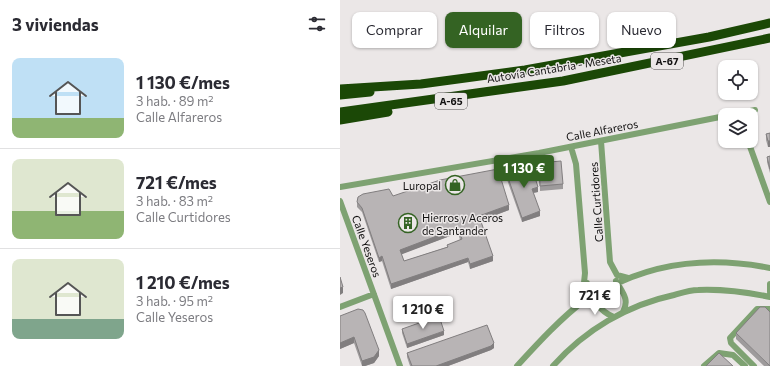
<!DOCTYPE html>
<html lang="es">
<meta charset="utf-8">
<style>
:root{--surface:#fff;--page:#f2f2f3;--text:#2b2b33;--muted:#7c7c81;--line:#e1e1e2;--accent:#346323}
body{margin:0;font-family:Commissioner,sans-serif;background:var(--page);color:var(--text);height:100vh;display:flex;flex-direction:column;font-size:15px;white-space:nowrap}
*{box-sizing:border-box;margin:0}
p{font-size:13px;color:var(--muted)}
.icon{flex:none;width:22px;height:22px;fill:none;stroke:currentColor;stroke-width:2;stroke-linecap:round;stroke-linejoin:round}
.map{position:relative;flex:1;overflow:hidden}
.panel{display:flex;flex-direction:column;background:var(--surface);width:340px}
.panel>*{flex:none}
.banner{position:absolute;left:12px;top:12px;width:358px;height:36px;display:flex;gap:8px}
.fabs{position:absolute;left:378px;top:60px;display:grid;gap:8px}
.fabs a{display:grid;place-items:center;width:40px;height:40px;border-radius:8px;background:var(--surface);box-shadow:0 1px 3px #0004;font-size:20px}
.price{position:absolute;translate:-50% -34px;padding:0 9px;border-radius:4px;background:#fff;color:#222;font-size:13px;line-height:26px;filter:drop-shadow(0 1px 2px #0008)}
.price::after{content:'';position:absolute;left:50%;top:24px;width:12px;height:9px;margin-left:-6px;background:inherit;clip-path:polygon(0 0,100% 0,50% 100%)}
.price.current{background:var(--accent);color:#fff}
ul{padding:0;list-style:none}
li{display:flex;align-items:center;gap:12px;height:100px;padding:0 12px}
li+li{border-top:1px solid var(--line)}
li span{display:grid;place-items:center;flex:none;width:112px;height:80px;border-radius:8px;color:#555}
li>.icon{margin-inline-start:auto}
span .icon{width:48px;height:48px;fill:#fffc;stroke-width:1}
li b{font-size:17px}
h2{display:flex;justify-content:space-between;align-items:center;height:48px;padding:0 12px;font-size:17px}
.chip{padding:0 14px;border-radius:8px;background:var(--surface);box-shadow:0 1px 3px #0004;font-size:14px;line-height:36px}
.chip.current{background:var(--accent);color:#fff}
main{display:flex;flex:1;min-height:0}
.map>svg:first-child{display:block}
.lines{fill:none;stroke-linecap:round;stroke-linejoin:round}
.minor{stroke:#7ea272;stroke-width:6}
.highway{stroke:#1b4806;stroke-width:9}
.wall{fill:#9e9b9c;fill-rule:evenodd}
.shaded-wall{fill:#817e7f}
.building{fill:#b8b4b5;stroke:#817e7f;fill-rule:evenodd}
.labels{text-anchor:middle;dominant-baseline:central;stroke-width:3;stroke-linejoin:round;paint-order:stroke}
.shield{fill:#ebe7e7;stroke:#535151;stroke-width:1}
.shield-label{font-size:10px;font-weight:bold;fill:#121111}
.street-label{font-size:11px;fill:#121111;stroke:#ebe7e7}
.poi-label{font-size:11px;fill:#121111;stroke:#ebe7e7;text-anchor:end}
</style>
<main>
<section class="panel">
<h2>3 viviendas<svg class="icon" aria-label="filters" viewBox="0 0 24 24"><path d="M4 7h16M4 17h16"/><circle cx="9" cy="7" r="2"/><circle cx="15" cy="17" r="2"/></svg></h2>
<ul>
<li><span style="background:linear-gradient(#bfe0f5 75%,#8fb573 0)"><svg class="icon" aria-label="home" viewBox="0 0 24 24"><path d="M3 11l9-7 9 7M6 9v11h12V9"/></svg></span><div><b>1 130 €/mes</b><p>3 hab. · 89 m²</p><p>Calle Alfareros</p></div></li>
<li><span style="background:linear-gradient(#dfe7d0 65%,#8fb573 0)"><svg class="icon" aria-label="home" viewBox="0 0 24 24"><path d="M3 11l9-7 9 7M6 9v11h12V9"/></svg></span><div><b>721 €/mes</b><p>3 hab. · 83 m²</p><p>Calle Curtidores</p></div></li>
<li><span style="background:linear-gradient(#dfe7d0 75%,#7fa58c 0)"><svg class="icon" aria-label="home" viewBox="0 0 24 24"><path d="M3 11l9-7 9 7M6 9v11h12V9"/></svg></span><div><b>1 210 €/mes</b><p>3 hab. · 95 m²</p><p>Calle Yeseros</p></div></li>
</ul>
</section>
<div class="map">
<svg width="430" height="366" viewBox="0 0 430 366">
<rect width="100%" height="100%" fill="#ebe7e7"/>
<g class="lines">
<!-- minor -->
<path class="minor" d="M391,115L415,110
M261,141L270,262L277,275L288,278
M408,141L430,202
M231,147L236,164L245,273L242,302
M0,187L199,153L385,116
M0,201L60,366
M276,281C282,292 290,299 283,312
M247,283C250,297 260,312 274,317
M430,284V292
M0,307L34,294
M177,366C199,342 220,319 246,299C253,294 261,291 268,288C319,261 374,257 430,268
M213,366C245,330 287,305 334,295C341,293 350,290 358,290C382,289 406,292 430,297
M364,366L379,353L393,355L405,366
M414,366L391,343L390,338L417,309H430"/>
<!-- highway -->
<path class="highway" d="M0,89L81,84L185,70L369,37L430,23
M0,95L30,92
M0,112L223,81L430,38
M0,120L48,112"/>
</g>
<!-- wall -->
<path class="wall" d="M430,133V147H428L426,140V134Z
M430,156V173L427,162V157Z
M199,163L223,184V189L200,191Z
M165,169L198,192L193,193L200,216L182,222L165,174Z
M53,196L169,210L141,221L153,261L130,269L128,262L51,289L42,261L39,262L22,212L17,207V202ZM118,233L120,240L107,245V247L64,261L61,254Z
M0,316L39,356L34,363L25,366H22L14,343L0,349Z
M62,329L104,335L67,348L62,333Z
M396,333L430,366H424L396,339Z
M154,348L151,350L108,366H70L67,357V353Z"/>
<!-- shaded-wall -->
<path class="shaded-wall" d="M428,141H430V147H428Z
M198,187V192L192,193V189Z
M169,205V210L139,221V216Z
M200,211V216L182,222V218Z
M118,228V233L60,255V250Z
M42,256V261L39,262V258Z
M153,256V261L130,269V264Z
M128,258V262L51,289V284Z
M3,287V293L0,295V288Z
M104,331V335L67,348V344Z
M14,337V343L0,349V343Z
M154,343V348L151,350L108,366H96Z
M39,350V356L34,363L25,366H22V361Z"/>
<!-- building -->
<path class="building" d="M430,133V141H428L426,134Z
M430,156V169L427,157Z
M221,161L223,184L200,186L199,163Z
M191,165L198,187L192,189L200,211L182,218L165,169Z
M158,169L169,205L139,216L153,256L130,264L128,258L51,284L42,256L39,258L22,208L17,202L18,197L23,194L49,189L53,196L100,180ZM118,228L122,239L107,245L108,247L64,261L60,250Z
M0,277L3,287L0,288Z
M420,307H425L430,312V366L396,333Z
M18,309L23,310L25,313L39,350L34,357L22,361L14,337L0,343V316Z
M99,316L104,331L67,344L62,329Z
M147,325L154,343L151,346L96,366H72L67,353Z
M379,353L393,366H366Z"/>
<!-- icons -->
<defs>
<symbol id="shop-ring" viewBox="-11 -11 22 22"><circle r="9.5" fill="#ebe7e7" stroke="#346323" stroke-width="1.5"/><path d="M-5-2.5h2.3a2.7 3.5 0 0 1 5.4 0H5L5.5 6h-11ZM-1.5-2.5h3a1.5 2.3 0 0 0-3 0Z" fill="#346323"/></symbol>
<symbol id="building-ring" viewBox="-11 -11 22 22"><circle r="9.5" fill="#ebe7e7" stroke="#346323" stroke-width="1.5"/><path d="M-4-6H4V6H1V3H-1V6H-4ZM-2.5-4.3h1.7v1.8h-1.7ZM.8-4.3h1.7v1.8H.8ZM-2.5-1h1.7V.8h-1.7ZM.8-1h1.7V.8H.8Z" fill="#346323"/></symbol>
</defs>
<g fill-rule="evenodd">
<use href="#shop-ring" x="104" y="174" width="22" height="22"/>
<use href="#building-ring" x="57" y="212" width="22" height="22"/>
</g>
<g class="labels">
<!-- shield labels -->
<g class="shield">
<rect x="311" y="53" width="32" height="16" rx="3"/>
<rect x="95" y="93" width="32" height="16" rx="3"/>
</g>
<g class="shield-label">
<text x="327" y="61">A-67</text>
<text x="111" y="101">A-65</text>
</g>
<!-- street labels -->
<g class="street-label">
<text transform="translate(214 68) rotate(-9)">Autovía Cantabria - Meseta</text>
<text transform="translate(262 130) rotate(-11)">Calle Alfareros</text>
<text transform="translate(256 202) rotate(-94)">Calle Curtidores</text>
<text transform="translate(27 246) rotate(70)">Calle Yeseros</text>
</g>
<!-- poi labels -->
<g class="poi-label">
<text x="101" y="185">Luropal</text>
<text x="82" y="217" text-anchor="start">Hierros y Aceros<tspan x="82" dy="13">de Santander</tspan></text>
</g>
</g>
</svg>
<div class="fabs">
<a><svg class="icon" aria-label="locate" viewBox="0 0 24 24"><circle cx="12" cy="12" r="6"/><path d="M12 2v4M12 18v4M2 12h4M18 12h4"/></svg></a>
<a><svg class="icon" aria-label="layers" viewBox="0 0 24 24"><path d="M12 4l9 5-9 5-9-5zM3 14l9 5 9-5"/></svg></a>
</div>
<b class="price current" style="left:184px;top:189px">1 130 €</b>
<b class="price" style="left:255px;top:316px">721 €</b>
<b class="price" style="left:83px;top:330px">1 210 €</b>
<div class="banner">
<a class="chip">Comprar</a>
<a class="chip current">Alquilar</a>
<a class="chip">Filtros</a>
<a class="chip">Nuevo</a>
</div>
</div>
</main>
